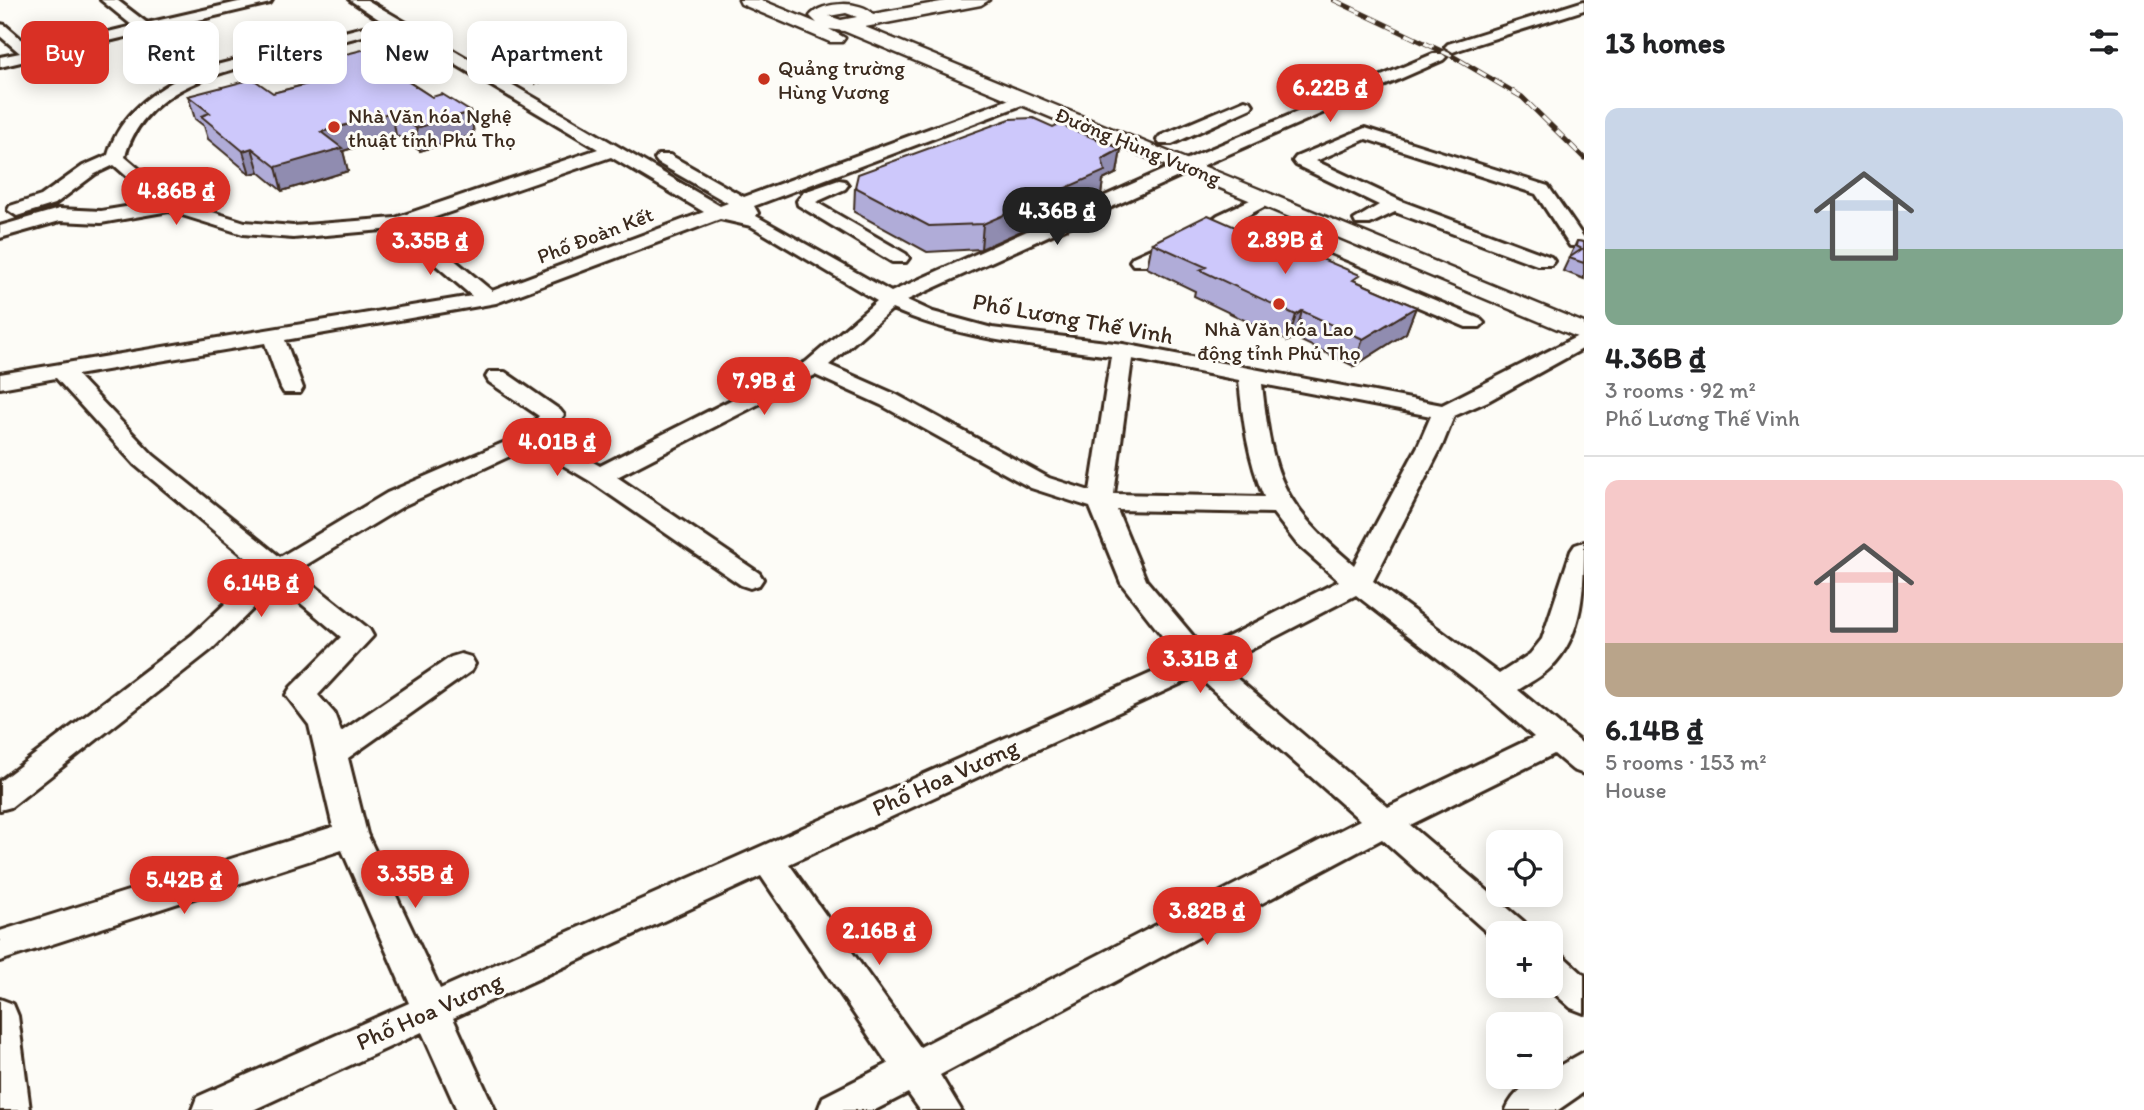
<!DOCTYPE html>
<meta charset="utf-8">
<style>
:root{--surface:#fff;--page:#f6f6f6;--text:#202124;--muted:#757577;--line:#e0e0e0;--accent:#d93025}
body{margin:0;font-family:Itim,sans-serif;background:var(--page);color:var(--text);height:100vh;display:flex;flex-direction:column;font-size:26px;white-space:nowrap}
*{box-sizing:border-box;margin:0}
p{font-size:23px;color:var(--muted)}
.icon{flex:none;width:38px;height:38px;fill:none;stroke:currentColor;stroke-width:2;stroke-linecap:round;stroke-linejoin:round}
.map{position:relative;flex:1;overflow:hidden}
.side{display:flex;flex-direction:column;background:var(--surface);width:560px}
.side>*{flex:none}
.hud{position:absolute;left:21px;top:21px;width:665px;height:63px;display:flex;gap:14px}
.buttons{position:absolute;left:1486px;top:830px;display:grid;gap:14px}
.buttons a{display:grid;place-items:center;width:77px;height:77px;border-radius:14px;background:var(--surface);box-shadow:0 4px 18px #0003;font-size:35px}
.price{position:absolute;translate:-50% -60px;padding:0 16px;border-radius:24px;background:var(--accent);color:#fff;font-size:23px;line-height:46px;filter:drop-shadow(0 2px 4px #0008)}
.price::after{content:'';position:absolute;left:50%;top:42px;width:21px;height:16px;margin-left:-10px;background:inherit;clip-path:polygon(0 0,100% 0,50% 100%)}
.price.active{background:#222;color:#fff}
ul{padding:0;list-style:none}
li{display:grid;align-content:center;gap:14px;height:371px;padding:0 21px}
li+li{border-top:2px solid var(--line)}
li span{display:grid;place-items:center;height:217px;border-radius:14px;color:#555}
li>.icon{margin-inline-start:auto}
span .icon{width:126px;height:126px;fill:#fffc;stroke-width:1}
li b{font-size:30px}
h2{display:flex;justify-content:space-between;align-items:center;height:84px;padding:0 21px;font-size:30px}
.tag{padding:0 24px;border-radius:14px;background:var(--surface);box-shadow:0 4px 18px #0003;font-size:24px;line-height:63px}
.tag.active{background:var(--accent);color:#fff}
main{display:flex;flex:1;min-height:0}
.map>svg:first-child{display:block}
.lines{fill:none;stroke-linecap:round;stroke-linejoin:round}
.minor-casing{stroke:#3b2a1e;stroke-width:6}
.major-casing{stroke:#3b2a1e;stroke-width:5}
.path{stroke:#3b2a1e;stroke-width:2.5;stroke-dasharray:1 3.5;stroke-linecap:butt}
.minor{fill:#fdfcf7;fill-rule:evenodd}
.major{fill:#fdfcf7;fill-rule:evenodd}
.rail-casing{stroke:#3b2a1e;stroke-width:5}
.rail{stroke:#fdfcf7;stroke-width:3.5;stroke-dasharray:10;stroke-linecap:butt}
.wall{fill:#b0acd8;stroke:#3b2a1e;stroke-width:2}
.shaded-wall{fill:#908cb0;stroke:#3b2a1e;stroke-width:2}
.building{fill:#cdc8fb;stroke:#3b2a1e;stroke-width:2}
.poi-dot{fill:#c8321e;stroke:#fdfcf7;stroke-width:2.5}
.labels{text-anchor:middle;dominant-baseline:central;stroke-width:6;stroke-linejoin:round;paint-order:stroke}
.far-poi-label{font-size:21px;fill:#3b2a1e;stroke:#fdfcf7;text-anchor:start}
.far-street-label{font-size:21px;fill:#3b2a1e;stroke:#fdfcf7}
.street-label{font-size:24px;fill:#3b2a1e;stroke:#fdfcf7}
</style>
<main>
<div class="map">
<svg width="1584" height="1110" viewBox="0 0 1584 1110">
<rect width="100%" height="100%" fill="#fdfcf7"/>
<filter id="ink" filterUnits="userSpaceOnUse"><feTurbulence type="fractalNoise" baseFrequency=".0143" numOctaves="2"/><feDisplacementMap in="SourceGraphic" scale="14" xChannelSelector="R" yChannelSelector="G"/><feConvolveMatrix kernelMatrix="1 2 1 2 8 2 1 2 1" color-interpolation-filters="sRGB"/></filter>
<g filter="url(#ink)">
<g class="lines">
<defs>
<path id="minor" d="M101,0H117L147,23L247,0H272L270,3L156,30L205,68L383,22L350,0H367L720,206L728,203L658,163L655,159L658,155H670L744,197L1018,96H1030L1032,99L1030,102L754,206L758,213L756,216L891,292L1201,153L1433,54H1443L1446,57L1443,60L1213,161L907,300L933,312L992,328L1123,344L1442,405L1584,333V348L1488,401L1454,416L1442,446L1373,581L1499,674L1530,654L1542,639L1571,551L1575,545L1584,542C1584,585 1584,636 1550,668C1542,676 1529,683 1518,690L1584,745V774L1573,770L1554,754L1410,825L1524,922L1529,933H1498V942L1382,839L940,1075L961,1110H920L908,1093L875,1110H818L823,1097L888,1064L761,876L453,1018L495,1110H457L422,1032L253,1110H192L197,1097L409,1003L342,850L0,961V931L333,827L309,725L286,695L291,687L341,637L278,584L212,649L11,807L0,810V781L192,635L261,570L135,465L56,378L0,388V374L472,296L394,229L293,238L243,234L169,211L101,223L60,221L0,238V226L59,209L101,211L156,202L114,165L95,174L55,204L17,216L8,210L10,206L41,196L83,166L108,155C120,113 154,91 191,72L142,33L0,67V57L20,53L0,36V24L5,25L34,50L133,26ZM394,28L598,149L395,218L293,226L245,222L177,201L125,157C144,86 223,72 284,56C321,47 357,37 394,28ZM611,157L704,212L492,291L412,225ZM720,219L751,226L877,301L806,362L600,466L547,436L564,415L560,410L505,372H489L486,377L489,382L539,416L524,434L387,493L280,557L153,455L77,375L265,343L281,388L284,393H300L303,388L285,340L496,303ZM892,309C962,340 1036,346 1111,356L1090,491L1049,478L897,395L829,365ZM1132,359L1239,380C1243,421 1248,459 1264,497L1114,494ZM815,375L881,405L1031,488L1090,507L1121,583L1181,660L440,989L367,834L348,758L471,671L475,664L471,657L461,654L451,657L341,732L334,713L318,695L373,636L369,629L296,571L405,505L527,448H534L590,481L741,585L750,588L759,585L763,579L759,573L617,477ZM1262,384L1431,416L1418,446L1354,565C1282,504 1272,477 1262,384ZM1117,510L1273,513L1297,544L1339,581L1204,649L1146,580ZM1356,595L1488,697L1534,737L1388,807L1221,665ZM1197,676L1360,820L920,1047L789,864Z
M1584,1V10L1458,50L1453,52L1445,47L1448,44Z
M1245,100L1251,102L1253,105L1251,108L1172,144H1160L1157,140L1160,136Z
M1365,128L1548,186L1584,238V246H1570L1536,194L1366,139L1316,161L1401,201L1551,257L1554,261L1551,265H1537L1395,212L1370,224H1356L1354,220L1379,205L1296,165L1293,161L1296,157Z
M839,180L845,181L848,185L845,189L816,202L906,254L909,258L906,262H892L798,205L797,201L804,192Z
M1265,193L1271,195L1274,199L1271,203L1241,219L1480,319L1484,323L1480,327H1466L1226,226L1214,231L1205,225L1218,215Z
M1179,236L1186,238L1189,242L1186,246L1147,265H1133L1130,261L1133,257Z
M1550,952L1563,956L1584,975V1013L1571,1008L1545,985H1550Z
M0,999L13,1004L18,1016L30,1110H0Z
M1584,1052V1092L1558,1110H1506C1512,1094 1532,1076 1550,1076V1071Z"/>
<path id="major" d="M739,0H761L817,23L810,16C822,1 861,0 873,14L952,0H989L981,5L865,27L1584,323V340L844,31L829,29L845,38L842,42H830L741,4ZM846,13L857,17L841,20L829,16Z"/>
</defs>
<!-- minor casing -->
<use href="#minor" class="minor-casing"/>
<!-- major casing -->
<use href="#major" class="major-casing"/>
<!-- path -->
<path class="path" d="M504,65L551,52
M535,84L585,70"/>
<!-- minor -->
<use href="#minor" class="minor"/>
<!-- major -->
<use href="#major" class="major"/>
<defs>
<path id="rail" d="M1334,0L1454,57L1522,97L1584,158"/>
</defs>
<!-- rail casing -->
<use href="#rail" class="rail-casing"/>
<!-- rail -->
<use href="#rail" class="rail"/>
</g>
<!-- wall -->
<path class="wall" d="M314,62L394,63L397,74L432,97L471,112L474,135L420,151L396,135L343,151L348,171L282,191L259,172L250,174L208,139L204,126L195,119L188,96L273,93L319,81Z
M1053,127L1121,149L1117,173L1103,180L1101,195L981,249L927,252L854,212L855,187Z
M1577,241L1584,242V279L1563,271Z
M1152,243L1358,282L1416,307L1406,333L1354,366L1295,338L1288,341L1194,296L1195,291L1147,268Z"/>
<!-- shaded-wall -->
<path class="shaded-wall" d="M394,63L399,85L384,66Z
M392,112L396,135L343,151L348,171L282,191L276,167L321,132Z
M471,112L474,135L420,151L416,128Z
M252,148L259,172L250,174L243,151Z
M1121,149L1117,173L1103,180L1101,195L981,249L983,224Z
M1416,307L1406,333L1354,366L1363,339Z
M1302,311L1295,338L1288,341L1296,315Z"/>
<!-- building -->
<path class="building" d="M370,48L394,63L384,66L432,97L442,94L471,112L416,128L392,112L321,132L342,148L276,167L252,148L243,151L201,116L210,113L188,96L253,79L273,93L335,77L314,62Z
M1033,118L1053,127L1059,124L1121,149L1102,159L1105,171L983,224L929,226L855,187L858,174L1010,119Z
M1208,215L1260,238L1265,235L1360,275L1353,280L1416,307L1363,339L1302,311L1296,315L1200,270L1206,267L1152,243Z
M1577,241L1584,242V263L1569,258L1582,249L1576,246Z"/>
</g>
<!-- markers -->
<g class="poi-dot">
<circle cx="764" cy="79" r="7"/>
<circle cx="334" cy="127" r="7"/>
<circle cx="1279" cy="304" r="7"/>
</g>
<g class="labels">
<!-- far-poi labels -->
<g class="far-poi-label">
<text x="778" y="67">Quảng trường<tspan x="778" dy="24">Hùng Vương</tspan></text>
<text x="348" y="115">Nhà Văn hóa Nghệ<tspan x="348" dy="24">thuật tỉnh Phú Thọ</tspan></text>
<text x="1279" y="328" text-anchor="middle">Nhà Văn hóa Lao<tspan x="1279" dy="24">động tỉnh Phú Thọ</tspan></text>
</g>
<!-- far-street labels -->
<g class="far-street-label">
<text transform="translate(1138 146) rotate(22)">Đường Hùng Vương</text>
<text transform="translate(595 235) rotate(-21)">Phố Đoàn Kết</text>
</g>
<!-- street labels -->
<g class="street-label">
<text transform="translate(1073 318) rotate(10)">Phố Lương Thế Vinh</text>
<text transform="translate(945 777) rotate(-24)">Phố Hoa Vương</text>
<text transform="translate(429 1011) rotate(-24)">Phố Hoa Vương</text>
</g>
</g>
</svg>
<div class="buttons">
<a><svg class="icon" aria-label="locate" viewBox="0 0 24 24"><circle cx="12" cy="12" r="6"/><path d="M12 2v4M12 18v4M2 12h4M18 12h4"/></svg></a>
<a>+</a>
<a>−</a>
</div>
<b class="price" style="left:1330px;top:124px">6.22B ₫</b>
<b class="price" style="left:176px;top:227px">4.86B ₫</b>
<b class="price active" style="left:1057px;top:247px">4.36B ₫</b>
<b class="price" style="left:1285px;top:276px">2.89B ₫</b>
<b class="price" style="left:430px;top:277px">3.35B ₫</b>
<b class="price" style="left:764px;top:417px">7.9B ₫</b>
<b class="price" style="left:557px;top:478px">4.01B ₫</b>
<b class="price" style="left:261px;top:619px">6.14B ₫</b>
<b class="price" style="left:1200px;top:695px">3.31B ₫</b>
<b class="price" style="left:415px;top:910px">3.35B ₫</b>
<b class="price" style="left:184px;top:916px">5.42B ₫</b>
<b class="price" style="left:1207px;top:947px">3.82B ₫</b>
<b class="price" style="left:879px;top:967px">2.16B ₫</b>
<div class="hud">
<a class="tag active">Buy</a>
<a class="tag">Rent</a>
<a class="tag">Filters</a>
<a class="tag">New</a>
<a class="tag">Apartment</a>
</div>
</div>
<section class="side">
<h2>13 homes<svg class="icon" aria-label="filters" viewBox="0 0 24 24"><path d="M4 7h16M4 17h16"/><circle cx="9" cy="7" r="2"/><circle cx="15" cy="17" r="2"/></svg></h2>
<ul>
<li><span style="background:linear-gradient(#c9d6e8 65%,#7fa58c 0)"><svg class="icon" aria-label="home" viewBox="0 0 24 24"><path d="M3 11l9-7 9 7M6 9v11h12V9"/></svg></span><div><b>4.36B ₫</b><p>3 rooms · 92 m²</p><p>Phố Lương Thế Vinh</p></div></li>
<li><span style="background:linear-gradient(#f6c9c9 75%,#b9a48a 0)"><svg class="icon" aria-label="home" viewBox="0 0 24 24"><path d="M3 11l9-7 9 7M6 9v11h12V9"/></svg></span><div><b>6.14B ₫</b><p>5 rooms · 153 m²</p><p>House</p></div></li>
</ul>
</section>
</main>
